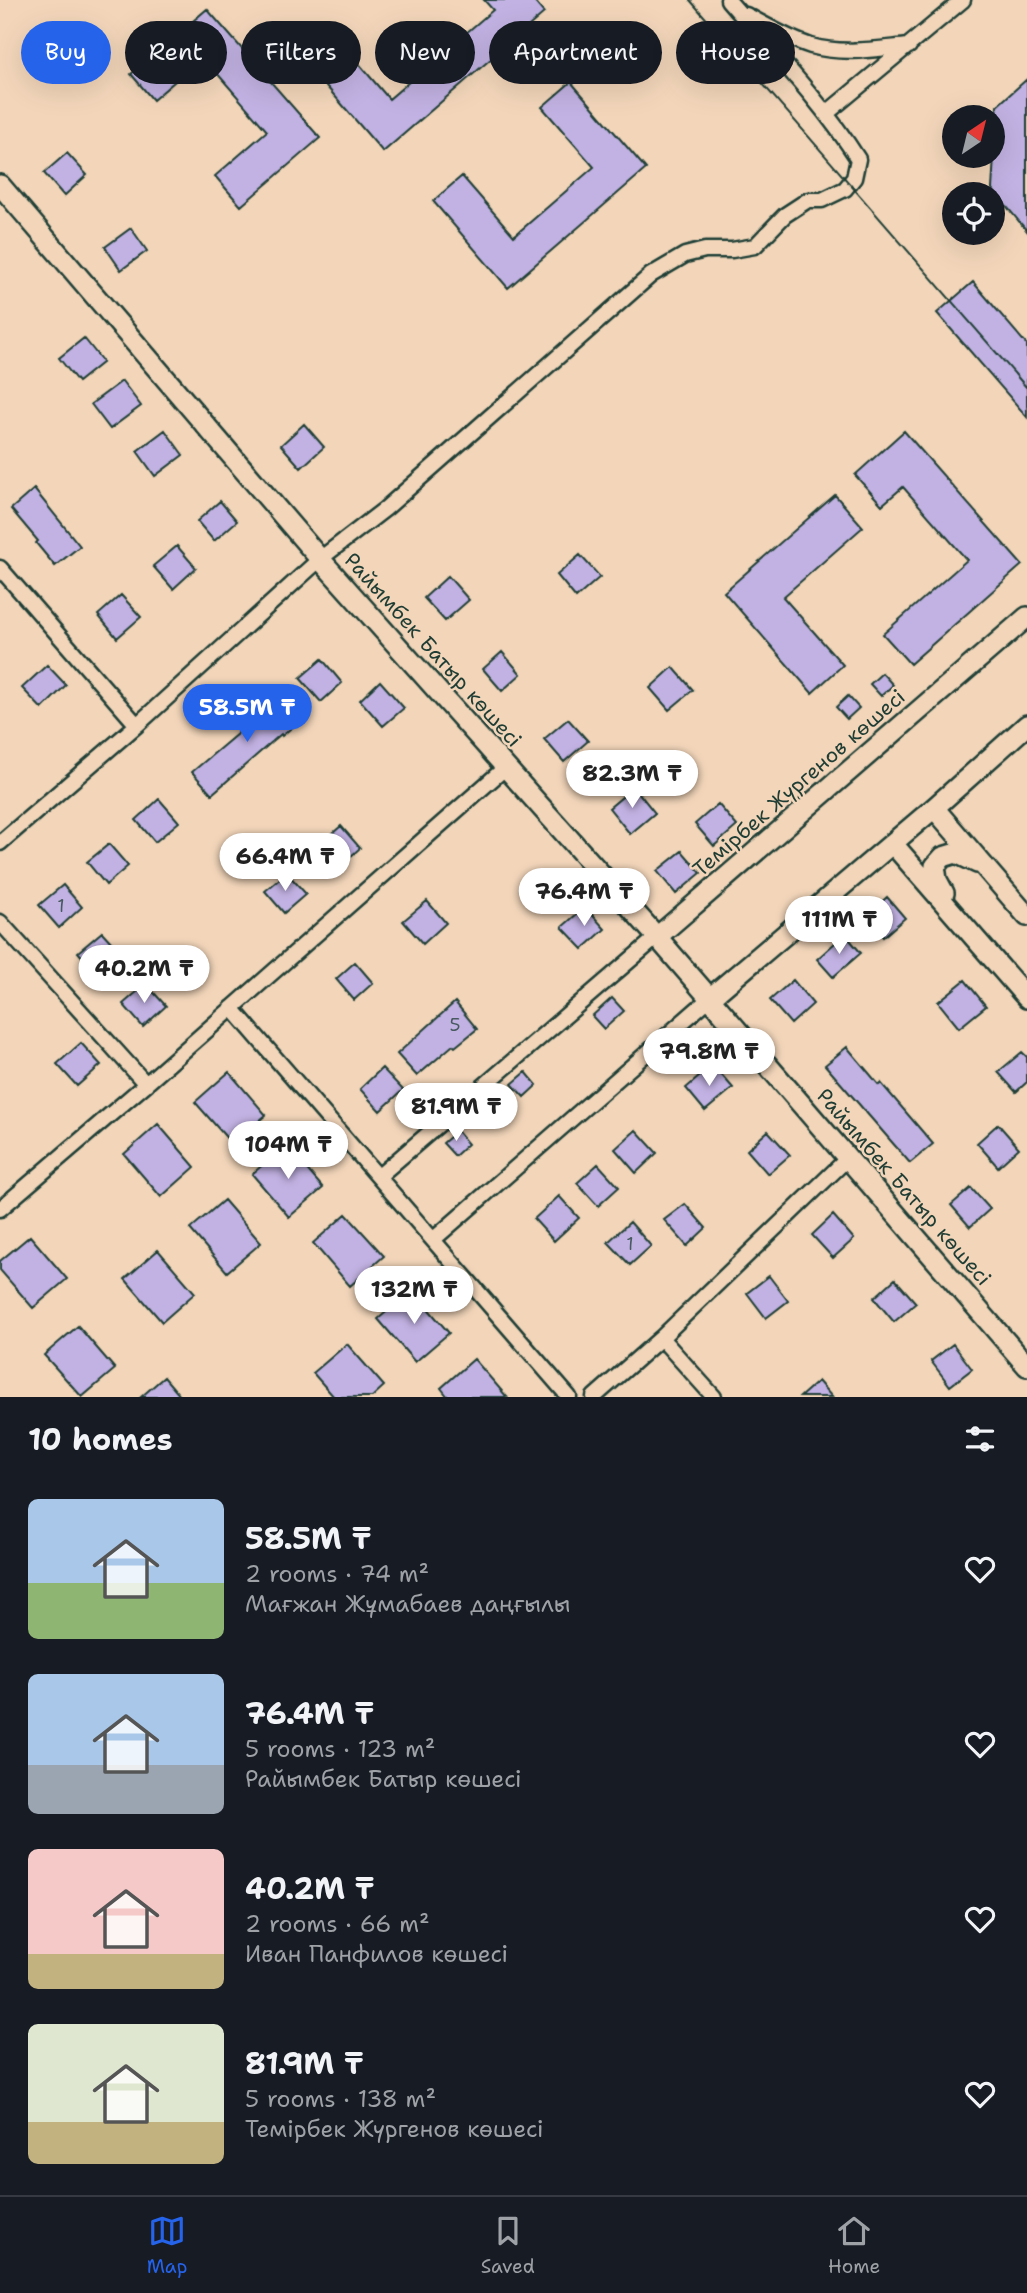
<!DOCTYPE html>
<meta charset="utf-8">
<style>
:root{--surface:#171b24;--page:#242831;--text:#f1f3f6;--muted:#9ea1a6;--line:#363941;--accent:#2563eb}
body{margin:0;font-family:"Shantell Sans",sans-serif;background:var(--page);color:var(--text);height:100vh;display:flex;flex-direction:column;font-size:26px;white-space:nowrap}
*{box-sizing:border-box;margin:0}
p{font-size:23px;color:var(--muted)}
.icon{flex:none;width:38px;height:38px;fill:none;stroke:currentColor;stroke-width:2;stroke-linecap:round;stroke-linejoin:round}
.map{position:relative;height:1397px;overflow:hidden}
.sheet{display:flex;flex-direction:column;background:var(--surface);flex:1}
.sheet>*{flex:none}
.guide{position:absolute;left:21px;top:21px;width:985px;height:63px;display:flex;gap:14px}
.needle{width:46px;rotate:35deg}
.tools{position:absolute;left:942px;top:105px;display:grid;gap:14px}
.tools a{display:grid;place-items:center;width:63px;height:63px;border-radius:50%;background:var(--surface);box-shadow:0 7px 28px #0002;font-size:35px}
.price{position:absolute;translate:-50% -60px;padding:0 16px;border-radius:24px;background:#fff;color:#222;font-size:23px;line-height:46px;filter:drop-shadow(0 2px 4px #0008)}
.price::after{content:'';position:absolute;left:50%;top:42px;width:21px;height:16px;margin-left:-10px;background:inherit;clip-path:polygon(0 0,100% 0,50% 100%)}
.price.active{background:var(--accent);color:#fff}
ul{padding:0;list-style:none}
li{display:flex;align-items:center;gap:21px;height:175px;padding:0 28px}
li span{display:grid;place-items:center;flex:none;width:196px;height:140px;border-radius:10px;color:#555}
li>.icon{margin-inline-start:auto}
span .icon{width:84px;height:84px;fill:#fffc;stroke-width:1}
li b{font-size:30px}
h2{display:flex;justify-content:space-between;align-items:center;height:84px;padding:0 28px;font-size:30px}
.chip{padding:0 24px;border-radius:32px;background:var(--surface);box-shadow:0 7px 28px #0002;font-size:24px;line-height:63px}
.chip.active{background:var(--accent);color:#fff}
.menu{display:flex;justify-content:space-around;align-items:center;height:98px;border-top:2px solid var(--line);background:var(--surface);font-size:19px;color:var(--muted)}
.menu a{display:grid;justify-items:center;gap:4px}
.menu .active{color:var(--accent)}
.map>svg:first-child{display:block}
.building{fill:#c2b2e3;stroke:#1f3d34;stroke-width:2}
.lines{fill:none;stroke-linecap:round;stroke-linejoin:round}
.minor-casing{stroke:#1f3d34;stroke-width:19}
.tertiary-casing{stroke:#1f3d34;stroke-width:24}
.minor{stroke:#f3d6ba;stroke-width:14}
.tertiary{stroke:#f3d6ba;stroke-width:19}
.tram{stroke:#1f3d34;stroke-width:2}
.labels{text-anchor:middle;dominant-baseline:central;stroke-width:5;stroke-linejoin:round;paint-order:stroke}
.number-label{font-size:18px;fill:#485a60}
.street-label{font-size:21px;fill:#1f3d34;stroke:#f3d6ba}
</style>
<div class="map">
<svg width="1027" height="1397" viewBox="0 0 1027 1397">
<rect width="100%" height="100%" fill="#f3d6ba"/>
<filter id="ink" filterUnits="userSpaceOnUse"><feTurbulence type="fractalNoise" baseFrequency=".0143" numOctaves="2"/><feDisplacementMap in="SourceGraphic" scale="14" xChannelSelector="R" yChannelSelector="G"/><feConvolveMatrix kernelMatrix="1 2 1 2 8 2 1 2 1" color-interpolation-filters="sRGB"/></filter>
<g filter="url(#ink)">
<!-- building -->
<path class="building" d="M484,0H533L544,13L383,152L308,65L338,39L389,99L493,10Z
M207,9L320,138L241,206L215,176L267,131L203,57L153,100L131,74Z
M1027,79V231L992,189L997,106Z
M571,82L646,169L508,288L433,201L462,176L514,236L594,167L542,107Z
M67,153L87,175L64,196L44,173Z
M131,228L147,251L121,270L105,247Z
M973,282L1027,345V417L937,313Z
M84,338L103,362L78,382L59,358Z
M122,381L141,406L110,429L91,404Z
M304,424L324,447L301,468L281,445Z
M165,430L183,455L155,476L137,451Z
M904,431L1022,565L910,664L883,634L967,560L903,487L882,505L855,475Z
M34,489L80,546L55,566L36,543L38,541L11,509Z
M835,495L863,527L783,597L843,665L812,693L724,592Z
M220,501L237,521L214,541L197,521Z
M177,546L196,568L173,589L153,566Z
M580,555L600,577L576,598L557,575Z
M448,576L469,600L445,621L424,598Z
M121,595L141,617L117,638L98,615Z
M502,652L521,674L502,691L483,669Z
M322,659L342,683L321,702L300,678Z
M47,665L66,685L42,709L22,688Z
M673,667L693,690L669,710L650,688Z
M882,673L893,685L881,696L870,684Z
M380,681L404,708L383,726L360,700Z
M283,695L303,718L282,736L281,734L212,794L192,772Z
M848,696L859,708L847,719L836,707Z
M568,719L588,741L564,762L544,739Z
M634,787L655,813L630,834L609,808Z
M159,799L179,822L155,842L136,820Z
M718,804L737,826L714,846L695,824Z
M341,826L360,848L337,869L317,847Z
M109,844L128,866L106,885L87,862Z
M682,851L701,873L676,894L657,871Z
M287,873L306,894L284,913L265,891Z
M63,885L82,907L59,928L39,905Z
M887,897L905,918L883,937L865,917Z
M427,901L446,923L423,944L403,921Z
M585,907L605,929L583,949L562,927Z
M102,932L122,954L98,975L78,952Z
M845,934L861,953L833,977L817,959Z
M355,962L373,983L354,1000L336,979Z
M793,980L813,1004L791,1024L770,1000Z
M965,980L986,1006L959,1028L938,1002Z
M146,984L166,1006L143,1027L123,1004Z
M612,998L624,1011L604,1029L592,1016Z
M455,1002L477,1029L455,1047L453,1045L417,1076L397,1054Z
M81,1043L101,1065L77,1086L57,1064Z
M847,1047L879,1085L881,1083L933,1144L910,1163L825,1065Z
M1022,1052L1027,1057V1082L1016,1092L998,1072Z
M713,1065L733,1088L705,1111L686,1088Z
M382,1068L403,1090L380,1111L360,1089Z
M229,1072L266,1115L232,1144L195,1102Z
M526,1072L537,1085L524,1097L512,1084Z
M158,1124L195,1167L161,1197L124,1154Z
M998,1124L1019,1148L998,1167L977,1143Z
M636,1130L657,1153L636,1173L615,1149Z
M457,1131L468,1144L455,1156L443,1143Z
M768,1131L790,1155L768,1174L747,1150Z
M286,1145L323,1188L289,1217L252,1174Z
M598,1164L619,1187L598,1206L577,1183Z
M971,1188L990,1209L970,1227L951,1205Z
M559,1196L579,1218L554,1241L534,1219Z
M224,1200L261,1243L227,1272L190,1229Z
M685,1204L706,1228L687,1246L664,1220Z
M346,1214L384,1256L350,1286L313,1243Z
M833,1215L854,1239L833,1258L812,1235Z
M630,1222L651,1246L630,1265L608,1242Z
M30,1236L67,1279L33,1308L0,1270V1261Z
M158,1250L195,1293L162,1322L125,1279Z
M769,1276L788,1301L766,1318L747,1293Z
M895,1279L916,1303L894,1322L874,1298Z
M412,1290L449,1333L415,1362L378,1319Z
M78,1326L115,1369L82,1397L44,1355Z
M347,1344L384,1386L372,1397H334L313,1373Z
M953,1344L972,1369L950,1386L931,1361Z
M474,1359L507,1397H448L441,1388Z
M164,1377L181,1397H141Z
M818,1381L832,1397H800Z"/>
<g class="lines">
<defs>
<path id="minor" d="M746,15C767,26 788,39 811,46C843,55 877,49 909,46
M827,113L963,0
M0,568L137,725
M0,843L137,725L320,559L385,509L651,275L685,255L705,250H732L755,246L785,215L808,200H822L845,189L854,178L858,159C821,101 773,52 728,0
M0,922L146,1084
M232,1008L569,1397
M379,1176L657,937
M0,1209L146,1084L506,767
M434,1239L710,998
M661,1338L714,1397
M594,1397L661,1338L849,1157"/>
<path id="tertiary" d="M0,185L320,559L657,937L1027,1366
M934,808L1027,916
M893,844L1027,998
M944,893L937,880L935,866L943,857L956,853L977,863
M657,937L1027,617
M710,998L934,808L1027,725"/>
</defs>
<!-- minor casing -->
<use href="#minor" class="minor-casing"/>
<!-- tertiary casing -->
<use href="#tertiary" class="tertiary-casing"/>
<!-- minor -->
<use href="#minor" class="minor"/>
<!-- tertiary -->
<use href="#tertiary" class="tertiary"/>
<!-- tram -->
<path class="tram" d="M690,0L1027,388"/>
</g>
</g>
<g class="labels">
<!-- number labels -->
<g class="number-label">
<text x="61" y="906">1</text>
<text x="455" y="1025">5</text>
<text x="630" y="1244">1</text>
</g>
<!-- street labels -->
<g class="street-label">
<text transform="translate(433 650) rotate(48)">Райымбек Батыр көшесі</text>
<text transform="translate(799 783) rotate(-41)">Темірбек Жүргенов көшесі</text>
<text transform="translate(904 1187) rotate(49)">Райымбек Батыр көшесі</text>
</g>
</g>
</svg>
<div class="tools">
<a><svg class="needle" viewBox="-14 -14 28 28"><path d="M0-13l5 13h-10z" fill="#e53935"/><path d="M0 13l5-13h-10z" fill="#9ea1a6"/></svg></a>
<a><svg class="icon" aria-label="locate" viewBox="0 0 24 24"><circle cx="12" cy="12" r="6"/><path d="M12 2v4M12 18v4M2 12h4M18 12h4"/></svg></a>
</div>
<b class="price active" style="left:247px;top:744px">58.5M ₸</b>
<b class="price" style="left:632px;top:810px">82.3M ₸</b>
<b class="price" style="left:285px;top:893px">66.4M ₸</b>
<b class="price" style="left:584px;top:928px">76.4M ₸</b>
<b class="price" style="left:839px;top:956px">111M ₸</b>
<b class="price" style="left:144px;top:1005px">40.2M ₸</b>
<b class="price" style="left:709px;top:1088px">79.8M ₸</b>
<b class="price" style="left:456px;top:1143px">81.9M ₸</b>
<b class="price" style="left:288px;top:1181px">104M ₸</b>
<b class="price" style="left:414px;top:1326px">132M ₸</b>
<div class="guide">
<a class="chip active">Buy</a>
<a class="chip">Rent</a>
<a class="chip">Filters</a>
<a class="chip">New</a>
<a class="chip">Apartment</a>
<a class="chip">House</a>
</div>
</div>
<section class="sheet">
<h2>10 homes<svg class="icon" aria-label="filters" viewBox="0 0 24 24"><path d="M4 7h16M4 17h16"/><circle cx="9" cy="7" r="2"/><circle cx="15" cy="17" r="2"/></svg></h2>
<ul>
<li><span style="background:linear-gradient(#a9c7e8 60%,#8fb573 0)"><svg class="icon" aria-label="home" viewBox="0 0 24 24"><path d="M3 11l9-7 9 7M6 9v11h12V9"/></svg></span><div><b>58.5M ₸</b><p>2 rooms · 74 m²</p><p>Мағжан Жұмабаев даңғылы</p></div><svg class="icon" aria-label="heart" viewBox="0 0 24 24"><path d="M12 20l-8-8c-3-5 5-10 8-4 3-6 11-1 8 4z"/></svg></li>
<li><span style="background:linear-gradient(#a9c7e8 65%,#9aa5b1 0)"><svg class="icon" aria-label="home" viewBox="0 0 24 24"><path d="M3 11l9-7 9 7M6 9v11h12V9"/></svg></span><div><b>76.4M ₸</b><p>5 rooms · 123 m²</p><p>Райымбек Батыр көшесі</p></div><svg class="icon" aria-label="heart" viewBox="0 0 24 24"><path d="M12 20l-8-8c-3-5 5-10 8-4 3-6 11-1 8 4z"/></svg></li>
<li><span style="background:linear-gradient(#f6c9c9 75%,#c2b280 0)"><svg class="icon" aria-label="home" viewBox="0 0 24 24"><path d="M3 11l9-7 9 7M6 9v11h12V9"/></svg></span><div><b>40.2M ₸</b><p>2 rooms · 66 m²</p><p>Иван Панфилов көшесі</p></div><svg class="icon" aria-label="heart" viewBox="0 0 24 24"><path d="M12 20l-8-8c-3-5 5-10 8-4 3-6 11-1 8 4z"/></svg></li>
<li><span style="background:linear-gradient(#dfe7d0 70%,#c2b280 0)"><svg class="icon" aria-label="home" viewBox="0 0 24 24"><path d="M3 11l9-7 9 7M6 9v11h12V9"/></svg></span><div><b>81.9M ₸</b><p>5 rooms · 138 m²</p><p>Темірбек Жүргенов көшесі</p></div><svg class="icon" aria-label="heart" viewBox="0 0 24 24"><path d="M12 20l-8-8c-3-5 5-10 8-4 3-6 11-1 8 4z"/></svg></li>
</ul>
</section>
<nav class="menu">
<a class="active"><svg class="icon" aria-label="map" viewBox="0 0 24 24"><path d="M3 6l6-2 6 2 6-2v14l-6 2-6-2-6 2zM9 4v14M15 6v14"/></svg>Map</a>
<a><svg class="icon" aria-label="saved" viewBox="0 0 24 24"><path d="M7 4h10v16l-5-4-5 4z"/></svg>Saved</a>
<a><svg class="icon" aria-label="home" viewBox="0 0 24 24"><path d="M3 11l9-7 9 7M6 9v11h12V9"/></svg>Home</a>
</nav>
